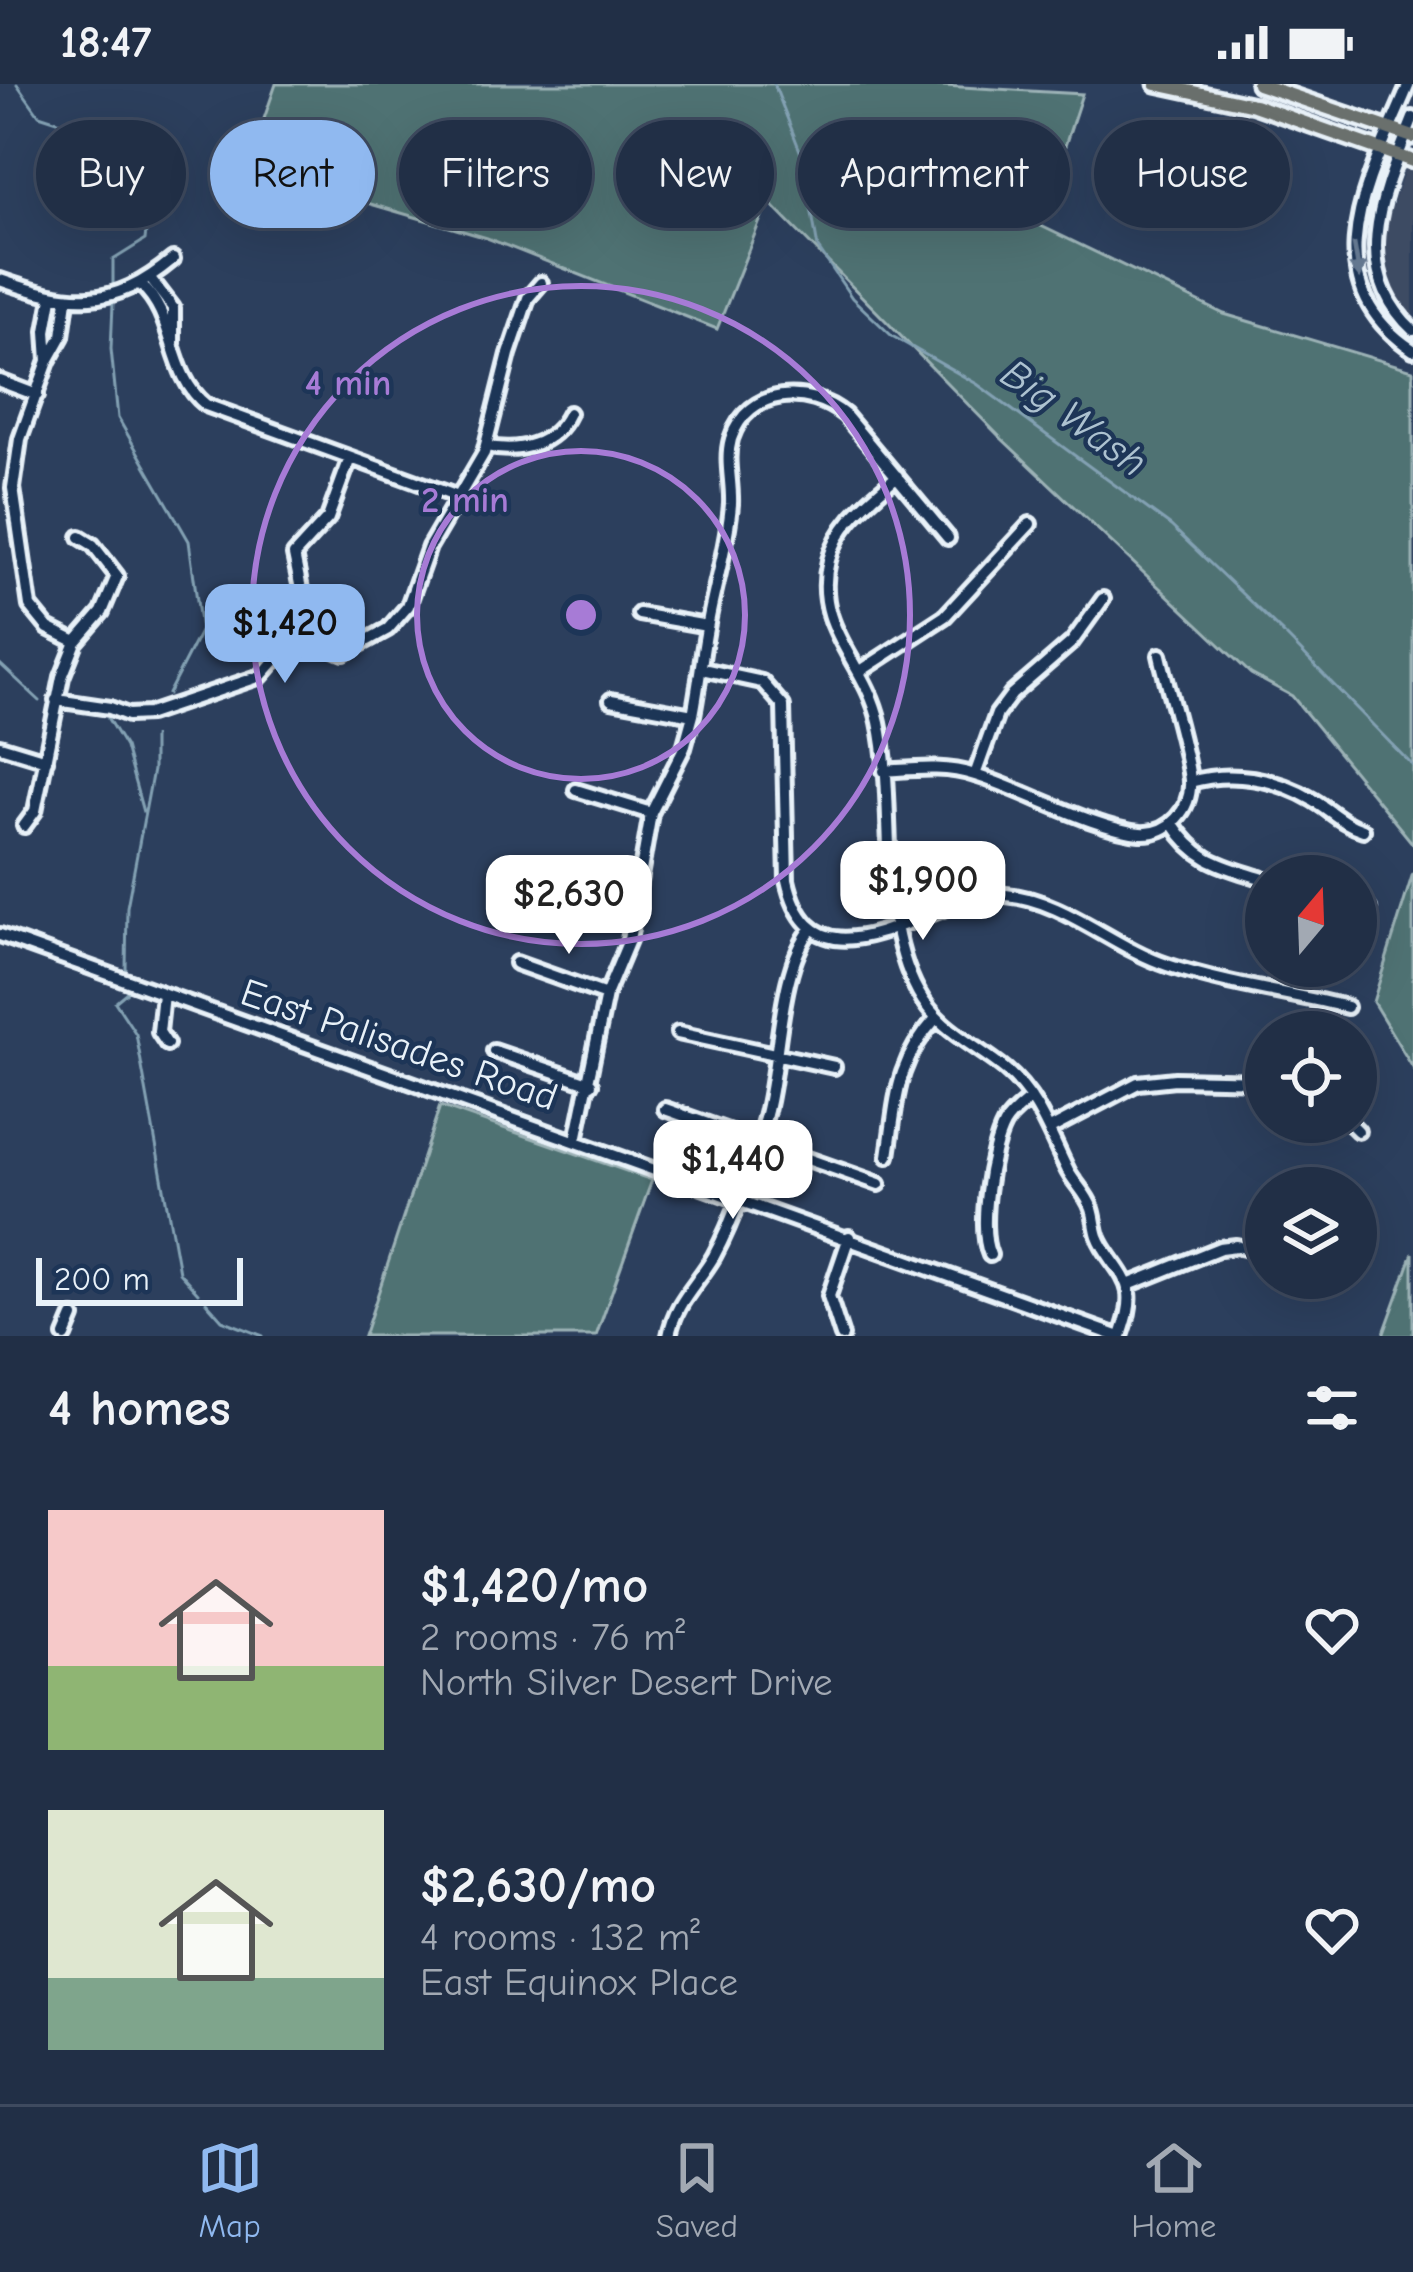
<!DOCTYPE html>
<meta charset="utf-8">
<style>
:root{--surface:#212f46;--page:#2d3b51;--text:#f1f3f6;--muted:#a2a9b3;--line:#3e4a5f;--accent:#90b9f0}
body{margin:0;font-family:"Comic Neue",sans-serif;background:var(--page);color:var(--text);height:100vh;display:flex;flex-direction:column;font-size:45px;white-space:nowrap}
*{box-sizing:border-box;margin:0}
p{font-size:39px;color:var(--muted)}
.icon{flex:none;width:66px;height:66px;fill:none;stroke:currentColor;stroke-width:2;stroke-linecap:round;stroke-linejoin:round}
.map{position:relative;height:1252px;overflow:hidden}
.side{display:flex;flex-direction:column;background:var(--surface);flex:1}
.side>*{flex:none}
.banner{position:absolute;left:36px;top:36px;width:1341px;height:108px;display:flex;gap:24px}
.needle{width:78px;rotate:19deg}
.fabs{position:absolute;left:1245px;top:771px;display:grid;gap:24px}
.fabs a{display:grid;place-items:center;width:132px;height:132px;border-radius:50%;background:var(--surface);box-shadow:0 12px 48px #0002,0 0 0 3px var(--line);font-size:60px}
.scale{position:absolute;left:36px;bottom:30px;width:207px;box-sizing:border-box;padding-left:12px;border:6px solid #e8f1f8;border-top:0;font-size:33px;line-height:42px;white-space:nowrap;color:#e8f1f8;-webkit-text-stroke:9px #1d3557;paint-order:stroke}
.price{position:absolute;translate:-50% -102px;padding:0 27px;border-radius:24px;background:#fff;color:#222;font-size:39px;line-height:78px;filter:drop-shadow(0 3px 6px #0008)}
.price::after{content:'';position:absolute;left:50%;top:72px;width:36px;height:27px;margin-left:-18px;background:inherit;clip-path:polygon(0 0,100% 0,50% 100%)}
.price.current{background:var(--accent);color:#111}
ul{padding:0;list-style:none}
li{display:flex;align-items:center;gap:36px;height:300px;padding:0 48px}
li span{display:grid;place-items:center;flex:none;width:336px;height:240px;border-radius:0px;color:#555}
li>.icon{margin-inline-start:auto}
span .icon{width:144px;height:144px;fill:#fffc;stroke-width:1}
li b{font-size:51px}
h2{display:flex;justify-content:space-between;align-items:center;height:144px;padding:0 48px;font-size:51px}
.chip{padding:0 42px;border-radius:54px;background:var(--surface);box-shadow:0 12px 48px #0002,0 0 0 3px var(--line);font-size:42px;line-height:108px}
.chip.current{background:var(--accent);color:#111}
.status{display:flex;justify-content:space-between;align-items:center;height:84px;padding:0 60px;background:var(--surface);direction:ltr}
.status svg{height:33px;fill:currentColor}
.dock{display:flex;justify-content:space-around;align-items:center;height:168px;border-top:3px solid var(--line);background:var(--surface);font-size:33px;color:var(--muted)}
.dock a{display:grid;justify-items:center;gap:6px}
.dock .current{color:var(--accent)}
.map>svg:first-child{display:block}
.built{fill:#3e4b64}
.green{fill:#4f7273;stroke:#9cb2b6;stroke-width:3}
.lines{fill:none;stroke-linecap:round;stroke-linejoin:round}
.stream{stroke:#83a1b3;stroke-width:3}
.minor-casing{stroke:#e8f1f8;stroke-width:20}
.major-casing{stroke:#e8f1f8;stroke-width:21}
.minor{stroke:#1d3557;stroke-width:10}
.major{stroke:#6b706d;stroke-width:12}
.oneway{fill:#64778f}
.ring{fill:none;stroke:#a77bd6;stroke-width:6}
.labels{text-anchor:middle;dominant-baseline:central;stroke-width:9;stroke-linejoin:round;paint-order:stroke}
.street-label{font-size:39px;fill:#e8f1f8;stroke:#1d3557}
.water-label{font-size:42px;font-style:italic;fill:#adc2d0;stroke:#1d3557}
.centre{fill:#a77bd6;stroke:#1d3557;stroke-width:6}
.ring-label{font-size:36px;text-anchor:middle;font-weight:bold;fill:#a77bd6;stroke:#1d3557;stroke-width:9;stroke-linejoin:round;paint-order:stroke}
</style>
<div class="status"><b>18:47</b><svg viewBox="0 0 49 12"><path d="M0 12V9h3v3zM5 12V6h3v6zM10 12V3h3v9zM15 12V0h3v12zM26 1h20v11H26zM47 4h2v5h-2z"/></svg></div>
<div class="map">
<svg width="1413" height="1252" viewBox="0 0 1413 1252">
<rect width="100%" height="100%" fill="#2c3f5d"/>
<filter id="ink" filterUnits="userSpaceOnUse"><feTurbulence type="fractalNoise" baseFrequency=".00833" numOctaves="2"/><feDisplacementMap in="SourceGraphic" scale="24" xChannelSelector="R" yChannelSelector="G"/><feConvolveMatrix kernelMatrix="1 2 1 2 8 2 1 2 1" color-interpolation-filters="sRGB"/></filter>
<g filter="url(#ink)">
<!-- built -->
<path class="built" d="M1405,84L1413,87V242L1385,200V144Z"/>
<!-- green -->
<path class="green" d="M276,0H909L1082,10L1039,141L1224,230L1413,286V760L1292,612L1251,590L1001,354L768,117L717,245L487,154L247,84Z
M1413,789V984L1373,918Z
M440,1022L652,1096L596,1252H364Z
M1413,1169V1252H1383Z"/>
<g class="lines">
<!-- stream -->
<path class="stream" d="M17,0L39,31L129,60L152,94L145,156L113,176V205
M774,0L802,72L818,164L852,214L892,252L977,300L1171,442L1281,547L1413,682
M113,220L111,265L118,334L189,457L201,546L168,610
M0,580L40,617
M108,635L125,663L143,728
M126,885L127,823L153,686V653
M127,908L115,918L136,950L179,1188L198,1209
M206,1218L222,1236L263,1252"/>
<defs>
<path id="minor" d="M1409,0C1373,88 1307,196 1413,266
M1413,34C1385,105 1346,184 1413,246
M150,194L173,224V260
M0,196C71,221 112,226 173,175
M141,201C177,233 167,290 206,321L458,413
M67,216L62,252L48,277L20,355L13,404L30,522L48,544L76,558
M48,277L46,247L52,214
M0,297L37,311
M486,362C518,370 554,361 569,329
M897,392C869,417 839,438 829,476C812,544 866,578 879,638C897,722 876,831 918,908C938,946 975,960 1006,986C1038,1013 1050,1051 1068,1087C1075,1100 1087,1110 1092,1125C1095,1134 1095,1143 1098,1152C1105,1172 1125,1187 1129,1208C1131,1223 1126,1237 1121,1252
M639,530L707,542
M292,548L344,569L388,545L408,522L429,463L484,369L509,270L528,214L541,199
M702,585L762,598L783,622L787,796C815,922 935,805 1006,811C1064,816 1113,863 1167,881C1224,900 1288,909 1347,923
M859,588L945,532L1030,440
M56,616L110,624L128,631L149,630L261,592L282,568L303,515L294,471L328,434L350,374
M611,616L693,631
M0,662L46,676
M884,687C916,685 944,681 975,691C1022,705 1094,745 1140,749C1169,751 1192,725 1190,696C1186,661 1168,607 1160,571
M975,691L997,630L1012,610L1072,558L1103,515
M1190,698C1231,686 1276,694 1313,716C1330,726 1343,740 1363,746
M576,706L651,729
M1173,740C1198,779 1224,782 1266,796
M24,742L35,727L62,593L76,558L102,528L117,492L93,461L80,453
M553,788L589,800L637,808
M1356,826L1369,825
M0,851L1117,1252
M516,879L606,911
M163,910L159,948L167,960
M678,949L834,983
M494,967L591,1000
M665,1025L879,1100
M1349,1038L1358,1047
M1050,1045L1138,999L1175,995L1266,997
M576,1056L606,911L629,856L651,729L684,664L693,631C699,600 702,570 708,539C715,500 728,460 731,420C732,398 725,376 731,355C748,303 809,301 845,331L948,454
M888,1072C897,1014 895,980 936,934
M990,1171C978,1145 990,1067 1004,1041C1010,1030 1022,1022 1031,1014
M1128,1201L1220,1164L1236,1162L1266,1169
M65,1252L73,1233
M669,1252C675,1218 697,1201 714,1172C736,1132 750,1084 763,1041C781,985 776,888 812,844
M842,1252L829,1212L849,1153"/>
<path id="major" d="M1156,0L1254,21L1413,77
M1258,0L1413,53"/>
</defs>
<!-- minor casing -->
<use href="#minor" class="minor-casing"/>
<!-- major casing -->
<use href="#major" class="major-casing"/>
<!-- minor -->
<use href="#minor" class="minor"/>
<!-- major -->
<use href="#major" class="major"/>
</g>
<!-- one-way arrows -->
<defs><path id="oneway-solid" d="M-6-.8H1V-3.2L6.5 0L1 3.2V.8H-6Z" transform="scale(3)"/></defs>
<use class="oneway" href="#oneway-solid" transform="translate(1357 177) rotate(80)"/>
</g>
<!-- distance rings -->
<g class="ring">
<circle cx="581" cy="531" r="164"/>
<circle cx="581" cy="531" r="329"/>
</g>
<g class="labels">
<!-- street labels -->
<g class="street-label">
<text transform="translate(399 961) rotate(19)">East Palisades Road</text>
</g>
<!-- water labels -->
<g class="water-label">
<text transform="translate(1074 334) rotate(36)">Big Wash</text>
</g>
</g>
<circle cx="581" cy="531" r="18" class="centre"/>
<g class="ring-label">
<text x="348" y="311">4 min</text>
<text x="465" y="428">2 min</text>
</g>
</svg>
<div class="fabs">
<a><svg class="needle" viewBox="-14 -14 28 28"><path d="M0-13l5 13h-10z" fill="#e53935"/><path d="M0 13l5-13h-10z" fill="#a2a9b3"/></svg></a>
<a><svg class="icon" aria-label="locate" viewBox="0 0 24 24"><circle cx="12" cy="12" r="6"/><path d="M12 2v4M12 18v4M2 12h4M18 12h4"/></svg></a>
<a><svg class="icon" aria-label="layers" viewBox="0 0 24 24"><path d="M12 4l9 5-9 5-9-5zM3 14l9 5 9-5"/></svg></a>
</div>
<div class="scale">200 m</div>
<b class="price current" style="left:285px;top:602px">$1,420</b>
<b class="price" style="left:923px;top:859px">$1,900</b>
<b class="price" style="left:569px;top:873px">$2,630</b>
<b class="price" style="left:733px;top:1138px">$1,440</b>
<div class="banner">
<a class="chip">Buy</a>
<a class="chip current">Rent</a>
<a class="chip">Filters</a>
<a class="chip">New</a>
<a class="chip">Apartment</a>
<a class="chip">House</a>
</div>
</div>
<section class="side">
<h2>4 homes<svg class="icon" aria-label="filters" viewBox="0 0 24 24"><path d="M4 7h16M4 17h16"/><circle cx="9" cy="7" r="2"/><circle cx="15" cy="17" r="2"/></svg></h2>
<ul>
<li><span style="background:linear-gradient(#f6c9c9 65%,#8fb573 0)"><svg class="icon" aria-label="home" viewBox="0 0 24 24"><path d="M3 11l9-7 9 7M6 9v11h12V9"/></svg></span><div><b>$1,420/mo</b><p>2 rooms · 76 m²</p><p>North Silver Desert Drive</p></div><svg class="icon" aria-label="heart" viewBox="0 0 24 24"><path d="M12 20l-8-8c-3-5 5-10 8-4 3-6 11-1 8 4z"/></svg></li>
<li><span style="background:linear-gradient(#dfe7d0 70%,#7fa58c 0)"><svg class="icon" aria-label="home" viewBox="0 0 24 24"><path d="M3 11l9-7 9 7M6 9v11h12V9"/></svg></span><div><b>$2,630/mo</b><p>4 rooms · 132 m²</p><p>East Equinox Place</p></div><svg class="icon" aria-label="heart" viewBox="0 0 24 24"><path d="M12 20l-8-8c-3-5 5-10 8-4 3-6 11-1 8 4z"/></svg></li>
</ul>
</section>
<nav class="dock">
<a class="current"><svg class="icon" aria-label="map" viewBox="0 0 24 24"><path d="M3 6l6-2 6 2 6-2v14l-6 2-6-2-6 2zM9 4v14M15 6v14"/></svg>Map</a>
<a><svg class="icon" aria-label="saved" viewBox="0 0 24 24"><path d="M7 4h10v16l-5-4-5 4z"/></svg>Saved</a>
<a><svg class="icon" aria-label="home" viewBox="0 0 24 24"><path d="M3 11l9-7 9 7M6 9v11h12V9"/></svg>Home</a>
</nav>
